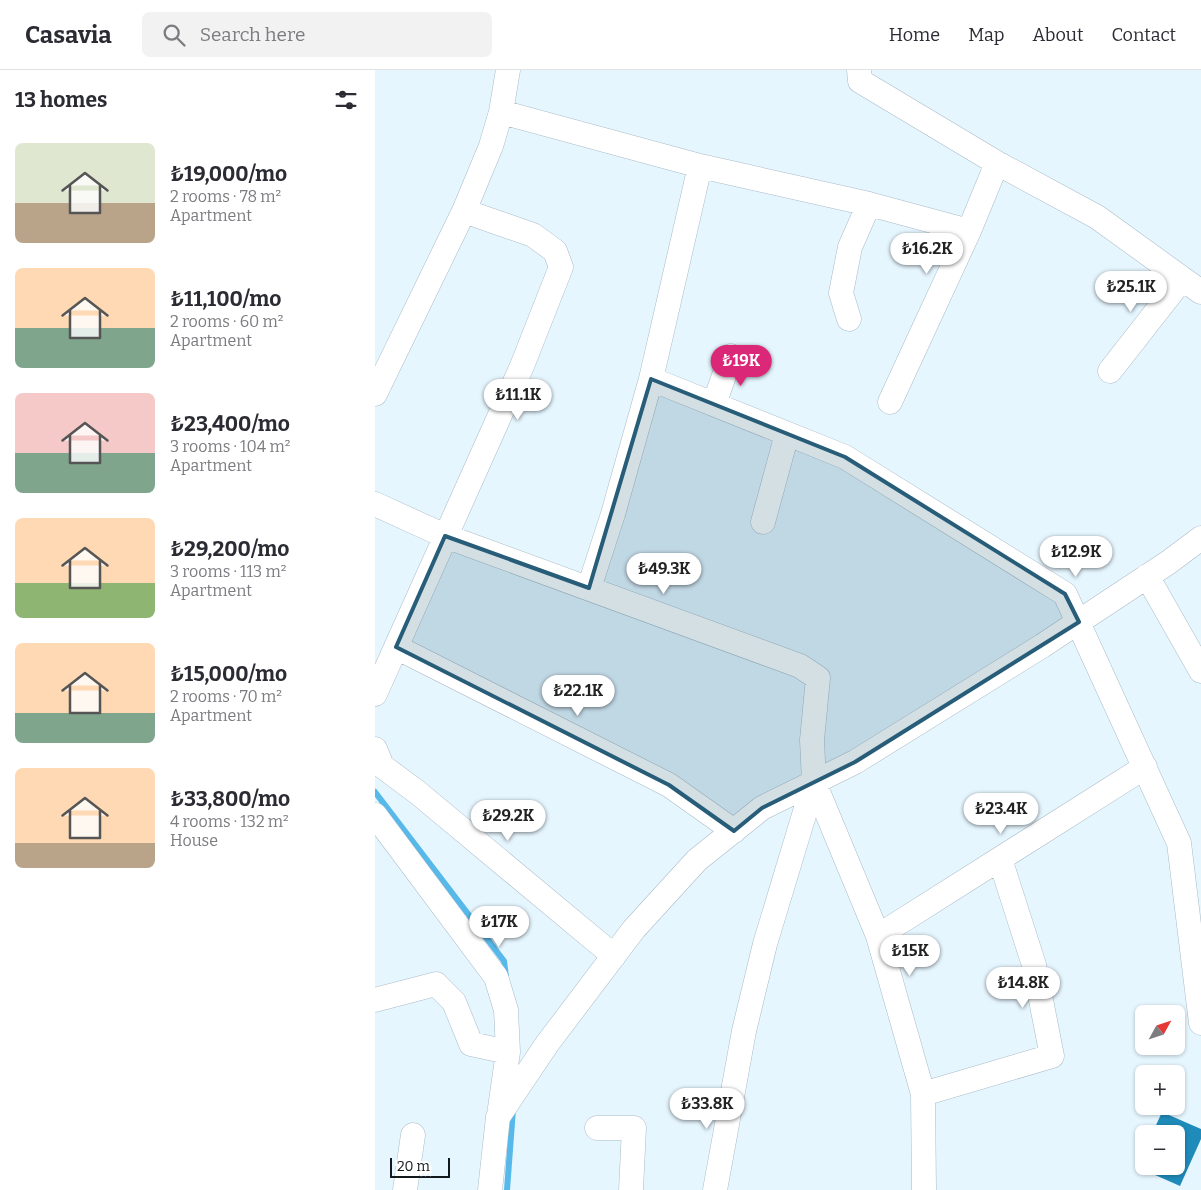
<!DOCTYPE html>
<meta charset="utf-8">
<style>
:root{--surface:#fff;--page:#f2f2f3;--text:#2b2b33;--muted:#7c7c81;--line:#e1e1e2;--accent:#db2777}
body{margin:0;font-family:Bitter,serif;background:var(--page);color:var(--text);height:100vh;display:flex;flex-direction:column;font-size:19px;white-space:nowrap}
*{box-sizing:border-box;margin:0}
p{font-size:16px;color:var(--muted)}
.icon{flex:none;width:28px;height:28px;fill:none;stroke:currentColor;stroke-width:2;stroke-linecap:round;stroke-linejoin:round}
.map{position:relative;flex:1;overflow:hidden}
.panel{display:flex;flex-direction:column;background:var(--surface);width:375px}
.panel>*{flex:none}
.needle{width:32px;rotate:50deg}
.fabs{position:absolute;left:760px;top:935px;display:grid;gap:10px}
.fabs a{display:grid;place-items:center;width:50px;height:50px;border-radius:8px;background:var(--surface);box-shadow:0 1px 4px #0004;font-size:25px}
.scale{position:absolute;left:15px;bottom:12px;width:60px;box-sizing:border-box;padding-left:5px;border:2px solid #12191d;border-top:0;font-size:14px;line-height:18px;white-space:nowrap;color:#12191d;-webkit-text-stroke:4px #fff;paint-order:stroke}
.price{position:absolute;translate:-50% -42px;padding:0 11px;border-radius:18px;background:#fff;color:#222;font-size:16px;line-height:32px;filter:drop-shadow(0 1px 2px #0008)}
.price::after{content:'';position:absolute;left:50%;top:30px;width:15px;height:11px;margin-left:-8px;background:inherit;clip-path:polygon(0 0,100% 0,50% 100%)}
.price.active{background:var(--accent);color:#fff}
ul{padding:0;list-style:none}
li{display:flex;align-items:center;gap:15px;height:125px;padding:0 15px}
li span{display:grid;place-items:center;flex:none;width:140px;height:100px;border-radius:8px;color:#555}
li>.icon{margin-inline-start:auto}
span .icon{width:60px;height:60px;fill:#fffc;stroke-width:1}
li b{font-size:21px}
h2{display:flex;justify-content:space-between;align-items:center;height:60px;padding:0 15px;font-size:21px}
header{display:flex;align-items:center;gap:30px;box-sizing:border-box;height:70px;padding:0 25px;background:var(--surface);border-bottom:1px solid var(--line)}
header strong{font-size:24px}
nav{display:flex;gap:28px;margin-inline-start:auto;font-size:18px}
.search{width:350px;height:45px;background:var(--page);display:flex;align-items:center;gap:12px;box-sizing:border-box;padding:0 18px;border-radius:8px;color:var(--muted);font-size:19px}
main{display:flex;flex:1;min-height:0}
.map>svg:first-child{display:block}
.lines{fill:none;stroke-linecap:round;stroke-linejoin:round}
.stream{stroke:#57b9ea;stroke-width:6}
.building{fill:#1f8bba}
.street-casing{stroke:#a9bbc6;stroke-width:25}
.street{stroke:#fff;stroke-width:24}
.marked{fill:#275d78;fill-opacity:0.2;stroke:#275d78;stroke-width:4;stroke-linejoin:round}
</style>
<header>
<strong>Casavia</strong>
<div class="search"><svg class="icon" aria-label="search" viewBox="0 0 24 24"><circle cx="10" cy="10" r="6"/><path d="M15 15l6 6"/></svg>Search here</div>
<nav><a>Home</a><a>Map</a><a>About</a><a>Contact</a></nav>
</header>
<main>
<section class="panel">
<h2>13 homes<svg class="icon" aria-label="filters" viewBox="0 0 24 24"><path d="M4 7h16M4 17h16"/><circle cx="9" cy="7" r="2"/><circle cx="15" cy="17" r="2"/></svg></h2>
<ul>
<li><span style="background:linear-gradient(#dfe7d0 60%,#b9a48a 0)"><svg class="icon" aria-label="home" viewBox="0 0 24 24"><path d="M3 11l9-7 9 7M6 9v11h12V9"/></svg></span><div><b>₺19,000/mo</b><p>2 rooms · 78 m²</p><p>Apartment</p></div></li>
<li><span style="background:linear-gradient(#ffd9b3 60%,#7fa58c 0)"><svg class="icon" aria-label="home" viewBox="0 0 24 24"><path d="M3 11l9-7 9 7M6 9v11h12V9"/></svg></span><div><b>₺11,100/mo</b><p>2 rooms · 60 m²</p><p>Apartment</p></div></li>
<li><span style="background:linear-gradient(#f6c9c9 60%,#7fa58c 0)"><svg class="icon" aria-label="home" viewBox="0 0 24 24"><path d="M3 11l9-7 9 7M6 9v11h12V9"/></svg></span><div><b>₺23,400/mo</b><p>3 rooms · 104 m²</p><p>Apartment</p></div></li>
<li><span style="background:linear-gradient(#ffd9b3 65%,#8fb573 0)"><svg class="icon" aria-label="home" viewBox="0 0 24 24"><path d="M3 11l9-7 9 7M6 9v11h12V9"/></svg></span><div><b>₺29,200/mo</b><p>3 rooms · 113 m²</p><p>Apartment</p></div></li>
<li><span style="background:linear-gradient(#ffd9b3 70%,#7fa58c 0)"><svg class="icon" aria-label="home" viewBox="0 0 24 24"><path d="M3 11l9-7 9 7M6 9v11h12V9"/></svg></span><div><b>₺15,000/mo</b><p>2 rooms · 70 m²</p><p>Apartment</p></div></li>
<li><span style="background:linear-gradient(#ffd9b3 75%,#b9a48a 0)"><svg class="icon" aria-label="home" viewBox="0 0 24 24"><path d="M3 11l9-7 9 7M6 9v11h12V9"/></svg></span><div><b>₺33,800/mo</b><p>4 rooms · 132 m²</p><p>House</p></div></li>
</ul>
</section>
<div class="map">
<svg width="826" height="1120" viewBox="0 0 826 1120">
<rect width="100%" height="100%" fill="#e6f6ff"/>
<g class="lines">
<!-- stream -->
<path class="stream" d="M0,722L129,891L131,907
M132,1120L138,1039"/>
</g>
<!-- building -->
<path class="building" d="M787,1042L826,1059V1069L805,1116L762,1097L769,1083V1096H801V1064H777Z"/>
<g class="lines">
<defs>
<path id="street" d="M484,0L485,11L622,93L722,147L826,222
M126,42L325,96L494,134L594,161
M474,249L466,223L475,177L494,134
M735,301L807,209
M276,309L470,387L690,524L804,773L826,953
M0,324L89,141L116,76L126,42L133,0
M515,332L594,161L622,93
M339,334L356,286
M0,434L70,466L425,596L443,608L437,670L439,712L503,866L548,1024L549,1120
M388,452L412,364
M772,506L826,601
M214,518L238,444L276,309L325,96
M21,577L294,715L359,761
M0,624L147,296L186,197L180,181L158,165L89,141
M0,679L7,696L42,722L239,886
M0,745L121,907L131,940L133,982L125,1038
M503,866L770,697
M0,930L61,914L79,932L96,974L133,982
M548,1024L677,986L659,895L625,789
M222,1058H259L256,1120
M30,1120L38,1065
M115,1120L123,1047L172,974L259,859L322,790L387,738L480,692L667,576L794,492L826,468
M340,1120L369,961L390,874L439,712"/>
</defs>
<!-- street casing -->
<use href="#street" class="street-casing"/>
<!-- street -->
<use href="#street" class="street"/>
</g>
<!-- marked area -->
<path class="marked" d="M276,309L470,387L690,524L704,552L480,692L387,738L359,761L294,715L21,577L70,466L214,518Z"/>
</svg>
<div class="fabs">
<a><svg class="needle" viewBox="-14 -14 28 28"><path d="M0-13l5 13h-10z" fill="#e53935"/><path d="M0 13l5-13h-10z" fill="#7c7c81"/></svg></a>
<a>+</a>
<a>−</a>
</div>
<div class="scale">20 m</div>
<b class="price" style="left:552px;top:205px">₺16.2K</b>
<b class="price" style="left:756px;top:243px">₺25.1K</b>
<b class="price active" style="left:366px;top:317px">₺19K</b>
<b class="price" style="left:143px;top:351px">₺11.1K</b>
<b class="price" style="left:701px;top:508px">₺12.9K</b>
<b class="price" style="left:289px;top:525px">₺49.3K</b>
<b class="price" style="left:203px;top:647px">₺22.1K</b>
<b class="price" style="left:626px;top:765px">₺23.4K</b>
<b class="price" style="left:133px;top:772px">₺29.2K</b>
<b class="price" style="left:124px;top:878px">₺17K</b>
<b class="price" style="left:535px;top:907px">₺15K</b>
<b class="price" style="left:648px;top:939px">₺14.8K</b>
<b class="price" style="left:332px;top:1060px">₺33.8K</b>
</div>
</main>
